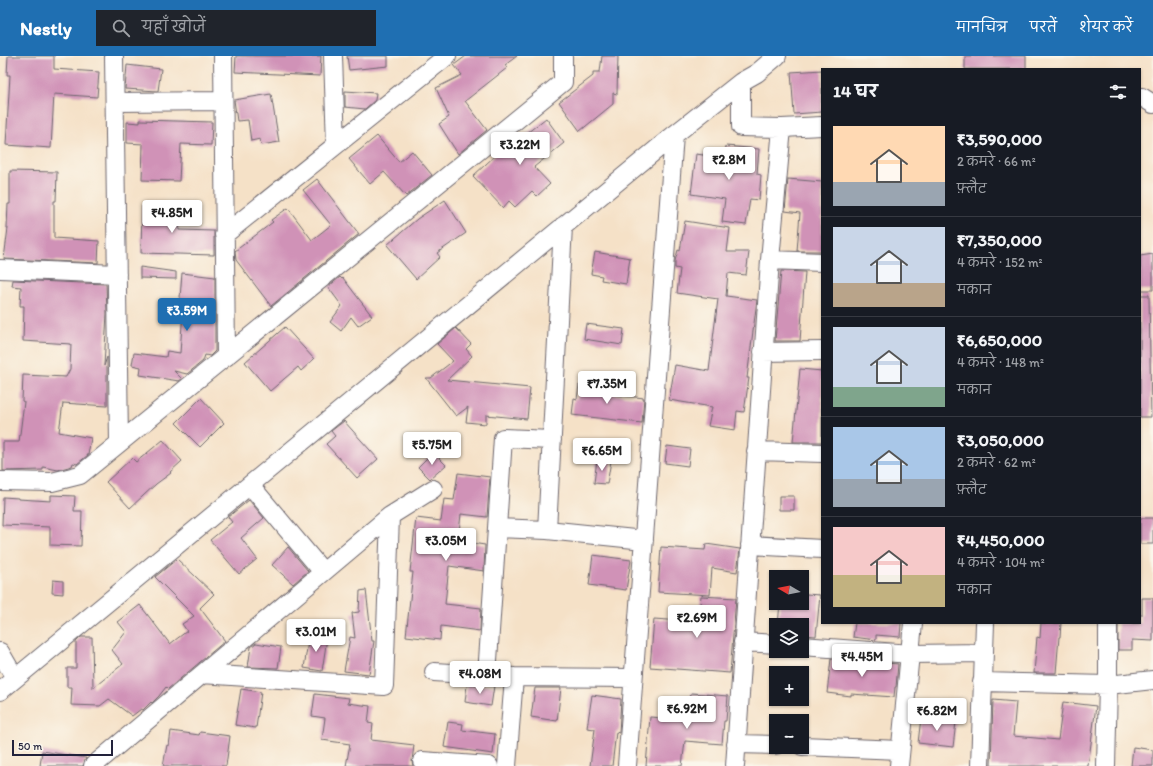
<!DOCTYPE html>
<html lang="hi">
<meta charset="utf-8">
<style>
:root{--surface:#171b24;--page:#20242c;--text:#f1f3f6;--muted:#9ea1a6;--line:#363941;--accent:#1f6fb2}
body{margin:0;font-family:Itim,"Playpen Sans Deva",sans-serif;background:var(--page);color:var(--text);height:100vh;display:flex;flex-direction:column;font-size:15px;white-space:nowrap}
*{box-sizing:border-box;margin:0}
p{font-size:13px;color:var(--muted)}
.icon{flex:none;width:22px;height:22px;fill:none;stroke:currentColor;stroke-width:2;stroke-linecap:round;stroke-linejoin:round}
.map{position:relative;flex:1;overflow:hidden}
.details{position:absolute;left:821px;top:12px;width:320px;height:556px;display:flex;flex-direction:column;background:var(--surface);border-radius:0px;box-shadow:0 1px 3px #0004}
.details>*{flex:none}
.needle{width:26px;rotate:280deg}
.tools{position:absolute;left:769px;top:514px;display:grid;gap:8px}
.tools a{display:grid;place-items:center;width:40px;height:40px;border-radius:0px;background:var(--surface);box-shadow:0 1px 3px #0004;font-size:20px}
.scale{position:absolute;left:12px;bottom:10px;width:101px;box-sizing:border-box;padding-left:4px;border:2px solid #22223b;border-top:0;font-size:11px;line-height:14px;white-space:nowrap;color:#22223b;-webkit-text-stroke:3px #fbf7ec;paint-order:stroke}
.price{position:absolute;translate:-50% -34px;padding:0 9px;border-radius:4px;background:#fff;color:#222;font-size:13px;line-height:26px;filter:drop-shadow(0 1px 2px #0008)}
.price::after{content:'';position:absolute;left:50%;top:24px;width:12px;height:9px;margin-left:-6px;background:inherit;clip-path:polygon(0 0,100% 0,50% 100%)}
.price.active{background:var(--accent);color:#fff}
ul{padding:0;list-style:none}
li{display:flex;align-items:center;gap:12px;height:100px;padding:0 12px}
li+li{border-top:1px solid var(--line)}
li span{display:grid;place-items:center;flex:none;width:112px;height:80px;border-radius:0px;color:#555}
li>.icon{margin-inline-start:auto}
span .icon{width:48px;height:48px;fill:#fffc;stroke-width:1}
li b{font-size:17px}
h2{display:flex;justify-content:space-between;align-items:center;height:48px;padding:0 12px;font-size:17px}
header{display:flex;align-items:center;gap:24px;box-sizing:border-box;height:56px;padding:0 20px;background:var(--accent);color:#fff}
header strong{font-size:19px}
nav{display:flex;gap:22px;margin-inline-start:auto;font-size:14px}
.search{width:280px;height:36px;background:var(--page);display:flex;align-items:center;gap:10px;box-sizing:border-box;padding:0 14px;border-radius:0px;color:var(--muted);font-size:15px}
.map>svg:first-child{display:block}
.building{fill:#d092b7}
.lines{fill:none;stroke-linecap:round;stroke-linejoin:round}
.minor-casing{stroke:#6c656c;stroke-width:20}
.minor{stroke:#fff;stroke-width:18}
</style>
<header>
<strong>Nestly</strong>
<div class="search"><svg class="icon" aria-label="search" viewBox="0 0 24 24"><circle cx="10" cy="10" r="6"/><path d="M15 15l6 6"/></svg>यहाँ खोजें</div>
<nav><a>मानचित्र</a><a>परतें</a><a>शेयर करें</a></nav>
</header>
<div class="map">
<svg width="1153" height="710" viewBox="0 0 1153 710">
<rect width="100%" height="100%" fill="#fbf7ec"/>
<filter id="ink" filterUnits="userSpaceOnUse"><feTurbulence type="fractalNoise" baseFrequency=".025" numOctaves="2"/><feDisplacementMap in="SourceGraphic" scale="8" xChannelSelector="R" yChannelSelector="G"/><feConvolveMatrix kernelMatrix="1 2 1 2 8 2 1 2 1" color-interpolation-filters="sRGB"/></filter>
<filter id="wash" filterUnits="userSpaceOnUse"><feTurbulence type="fractalNoise" baseFrequency=".012" numOctaves="4" result="noise"/><feDisplacementMap in="SourceGraphic" scale="16" xChannelSelector="R" yChannelSelector="G"/><feGaussianBlur stdDeviation="0.9" result="paint"/><feColorMatrix in="noise" values="0 0 0 0 0 0 0 0 0 0 0 0 0 0 0 0 0 1.4 0 .05"/><feComposite in="paint" operator="in"/></filter>
<g filter="url(#wash)">
<rect width="100%" height="100%" fill="#f5e1c7"/>
<g id="blocks">
<!-- building -->
<path class="building" d="M8,0H54V13L99,16L97,41L54,38L51,92L6,89L10,19H7Z
M236,0H321L320,20L235,16Z
M347,0H388V10L349,14Z
M466,0H517L505,9L507,12L465,45L487,74L458,98L439,68L449,61L436,32L462,19L454,9Z
M602,0H618L617,38L613,37V48L580,75L559,46L593,20V16H600Z
M965,0H1026V13H965Z
M127,9L161,13L158,35L125,33Z
M822,14V56L794,58L791,16Z
M345,35L376,37L375,44L365,53L345,51Z
M271,38L279,86L261,89L260,83L251,85L248,64L237,65L234,44Z
M546,62L564,87L534,111L550,128L537,140L532,135L515,151L509,145L503,152L473,120L510,86L513,88Z
M140,64L212,66L211,89L181,88L179,125L142,124L143,88L127,87V66L140,67Z
M377,80L399,106L412,95L432,119L406,140L384,116L370,128L349,103Z
M726,90L759,93L757,118L761,119L759,144L750,143L746,169L722,166L725,143L691,138L696,98L725,102Z
M10,115L57,116L56,145H54V182L99,185L98,207L4,203L8,172H7L8,148H10Z
M317,123L359,178L271,250L236,204L235,195L273,166L271,164L288,152L312,184L331,169L303,134Z
M788,123L822,126V195H797L800,157L785,155Z
M445,144L466,177L437,197L440,201L416,223L387,189L417,163Z
M142,150L180,152L179,174L214,175V199L141,197Z
M685,165L730,172L727,196H749L746,219L728,217L726,240L757,244L747,322H749L744,356L737,355L735,374L708,370L712,351L669,344L675,309L709,315L718,243L677,237L680,213L675,212V205L678,194L680,195Z
M595,196L630,202L626,228L601,224L602,220L591,218Z
M1153,198V234H1140V200Z
M140,211L176,216V223L140,222Z
M781,215L805,216L800,285H775Z
M182,217L215,221V295L210,300L205,299L203,305L187,318L174,315L182,323L179,325L140,319L141,311L132,309L134,297L166,301L167,295L180,297L183,255L179,254Z
M340,221L342,223L343,222L372,260L358,270L351,261L341,275L330,266L342,250L328,231Z
M13,224L106,228L107,257L104,310L107,301V350L63,347L59,376L91,382L88,399L77,408L73,407L72,410L58,414L43,411V414L3,415V386H19L24,346L22,345L23,319L66,321L70,313L71,288L23,285L24,250H20L21,231L12,230Z
M1140,239H1149L1151,361H1140Z
M586,268L624,273L622,289L584,283Z
M285,271L314,303L301,315L298,311L270,335L245,306Z
M456,272L471,288L466,293L472,300L447,324L530,332L527,363L486,359V368L466,366L468,351L456,360L426,322H431L453,305L437,288Z
M800,313L822,315V386H793Z
M579,329L598,331V329L612,330L611,338L644,342L642,367L572,359L574,342L577,343Z
M201,342L224,367L200,391L176,367Z
M344,365L378,403L357,422L326,388L335,380L331,375Z
M163,384L182,405L170,416L171,417L156,428L130,452L106,426L132,402L136,406Z
M667,390L690,393L688,410L665,407Z
M433,396L446,409L430,423L418,411Z
M597,403L611,405L607,428L594,427Z
M458,417L490,421L487,461L461,458L458,485L485,489L484,515L449,510L445,548L481,552L480,575L441,570L440,584L406,580L413,516H410L416,462L441,465L444,443L454,444Z
M51,439L75,440L74,455H82L81,490L50,489V471L2,469L3,441L18,442V443L51,445Z
M779,440H794V454H779Z
M249,444L264,462L241,482L257,503L239,518L210,484L232,466L228,461Z
M1140,462H1153V488H1140Z
M706,488L740,493L737,516L712,512L710,539L658,536L661,491L705,494Z
M288,491L308,515L293,528L272,509Z
M593,499L631,504L626,534L589,529Z
M177,503L214,538L200,552L225,585L168,633L166,631L159,640L152,647L151,646L143,654L141,653L132,660L109,643L100,650L71,649L72,631H67V612H76V586L81,581H92L93,632L123,608L112,594L126,576L118,566L140,549L170,588L187,575L182,568L194,560L155,521Z
M53,524L63,525V538L52,537Z
M366,534L372,585H374L369,618L344,615L350,581L355,582L352,557L359,556L360,535Z
M806,538L820,539L816,580L803,579V572H802V569H778L780,547H802V542L805,543Z
M701,540L736,542L730,617L650,611L654,563L696,566L697,564H698Z
M1142,542H1153V585L1132,584V594H1118V567H1140V559H1142Z
M855,567H901L900,581L876,579V584L853,581Z
M1041,567H1061L1060,581H1059L1056,617H1034L1037,581L1040,582Z
M309,579L327,582L322,615L304,612Z
M256,587L281,591L278,612L248,611L251,591Z
M831,603L898,608L896,631H895L894,641L851,638V640L827,637Z
M467,629L494,630L491,650L465,646Z
M535,632H561L557,665L531,661Z
M241,633L261,636L256,672L235,669Z
M691,637L728,640L726,665H724L722,688L685,685L682,710H646L650,661L688,664Z
M315,638L349,642L348,647L370,650L368,667L373,668L371,684L414,689L412,705L413,710H346L350,688L322,684L325,662L312,660Z
M592,639L621,643L619,677L616,676L612,710H590L595,673L587,672Z
M993,644L1016,646L1013,680L1058,684L1063,646L1096,650L1088,710H991Z
M921,662L956,666L953,691L918,687Z
M448,666L463,668L462,674L495,678L493,698L444,691Z
M171,675L199,679L200,676L230,680L226,710H163L167,689L169,690Z
M1133,691L1153,694V710H1131Z
M42,695L86,702L83,710H40Z"/>
</g>
</g>
<g filter="url(#ink)">
<use href="#blocks" fill-opacity="0" stroke="#6c656c" stroke-width="1"/>
<g class="lines">
<defs>
<path id="minor" d="M114,0L119,387
M223,0L226,301
M333,0L336,89
M741,26L757,17L777,0
M1140,41H1142L1153,48
M115,46L223,45
M224,179L447,0
M770,204L822,206
M0,213L117,218
M763,296L822,295
M756,395L822,397
M0,425L52,426L80,419L563,26V0
M250,429L323,516
M390,460L433,433
M497,472L503,382L552,384
M547,474L563,170
M750,489L822,493
M743,586L776,588
M802,590L911,598L983,597
M0,596L15,622
M434,616L514,621L507,710
M487,619L497,472L547,474L644,484
M514,621L633,622
M982,626L1108,629L1153,624
M0,635L674,79
M736,688L776,689
M802,690L900,694
M422,705L489,710
M93,710L390,460L384,630L202,618
M627,710L674,79L741,26V71L782,72L822,70
M735,710L770,204L782,72
M899,710L913,567
M980,710L985,567
M1106,710L1108,629V567"/>
</defs>
<!-- minor casing -->
<use href="#minor" class="minor-casing"/>
<!-- minor -->
<use href="#minor" class="minor"/>
</g>
</g>
</svg>
<div class="tools">
<a><svg class="needle" viewBox="-14 -14 28 28"><path d="M0-13l5 13h-10z" fill="#e53935"/><path d="M0 13l5-13h-10z" fill="#9ea1a6"/></svg></a>
<a><svg class="icon" aria-label="layers" viewBox="0 0 24 24"><path d="M12 4l9 5-9 5-9-5zM3 14l9 5 9-5"/></svg></a>
<a>+</a>
<a>−</a>
</div>
<div class="scale">50 m</div>
<b class="price" style="left:520px;top:110px">₹3.22M</b>
<b class="price" style="left:729px;top:125px">₹2.8M</b>
<b class="price" style="left:172px;top:178px">₹4.85M</b>
<b class="price active" style="left:187px;top:276px">₹3.59M</b>
<b class="price" style="left:607px;top:349px">₹7.35M</b>
<b class="price" style="left:432px;top:410px">₹5.75M</b>
<b class="price" style="left:602px;top:416px">₹6.65M</b>
<b class="price" style="left:446px;top:506px">₹3.05M</b>
<b class="price" style="left:697px;top:583px">₹2.69M</b>
<b class="price" style="left:316px;top:597px">₹3.01M</b>
<b class="price" style="left:862px;top:622px">₹4.45M</b>
<b class="price" style="left:480px;top:639px">₹4.08M</b>
<b class="price" style="left:687px;top:674px">₹6.92M</b>
<b class="price" style="left:937px;top:676px">₹6.82M</b>
<section class="details">
<h2>14 घर<svg class="icon" aria-label="filters" viewBox="0 0 24 24"><path d="M4 7h16M4 17h16"/><circle cx="9" cy="7" r="2"/><circle cx="15" cy="17" r="2"/></svg></h2>
<ul>
<li><span style="background:linear-gradient(#ffd9b3 70%,#9aa5b1 0)"><svg class="icon" aria-label="home" viewBox="0 0 24 24"><path d="M3 11l9-7 9 7M6 9v11h12V9"/></svg></span><div><b>₹3,590,000</b><p>2 कमरे · 66 m²</p><p>फ़्लैट</p></div></li>
<li><span style="background:linear-gradient(#c9d6e8 70%,#b9a48a 0)"><svg class="icon" aria-label="home" viewBox="0 0 24 24"><path d="M3 11l9-7 9 7M6 9v11h12V9"/></svg></span><div><b>₹7,350,000</b><p>4 कमरे · 152 m²</p><p>मकान</p></div></li>
<li><span style="background:linear-gradient(#c9d6e8 75%,#7fa58c 0)"><svg class="icon" aria-label="home" viewBox="0 0 24 24"><path d="M3 11l9-7 9 7M6 9v11h12V9"/></svg></span><div><b>₹6,650,000</b><p>4 कमरे · 148 m²</p><p>मकान</p></div></li>
<li><span style="background:linear-gradient(#a9c7e8 65%,#9aa5b1 0)"><svg class="icon" aria-label="home" viewBox="0 0 24 24"><path d="M3 11l9-7 9 7M6 9v11h12V9"/></svg></span><div><b>₹3,050,000</b><p>2 कमरे · 62 m²</p><p>फ़्लैट</p></div></li>
<li><span style="background:linear-gradient(#f6c9c9 60%,#c2b280 0)"><svg class="icon" aria-label="home" viewBox="0 0 24 24"><path d="M3 11l9-7 9 7M6 9v11h12V9"/></svg></span><div><b>₹4,450,000</b><p>4 कमरे · 104 m²</p><p>मकान</p></div></li>
</ul>
</section>
</div>
